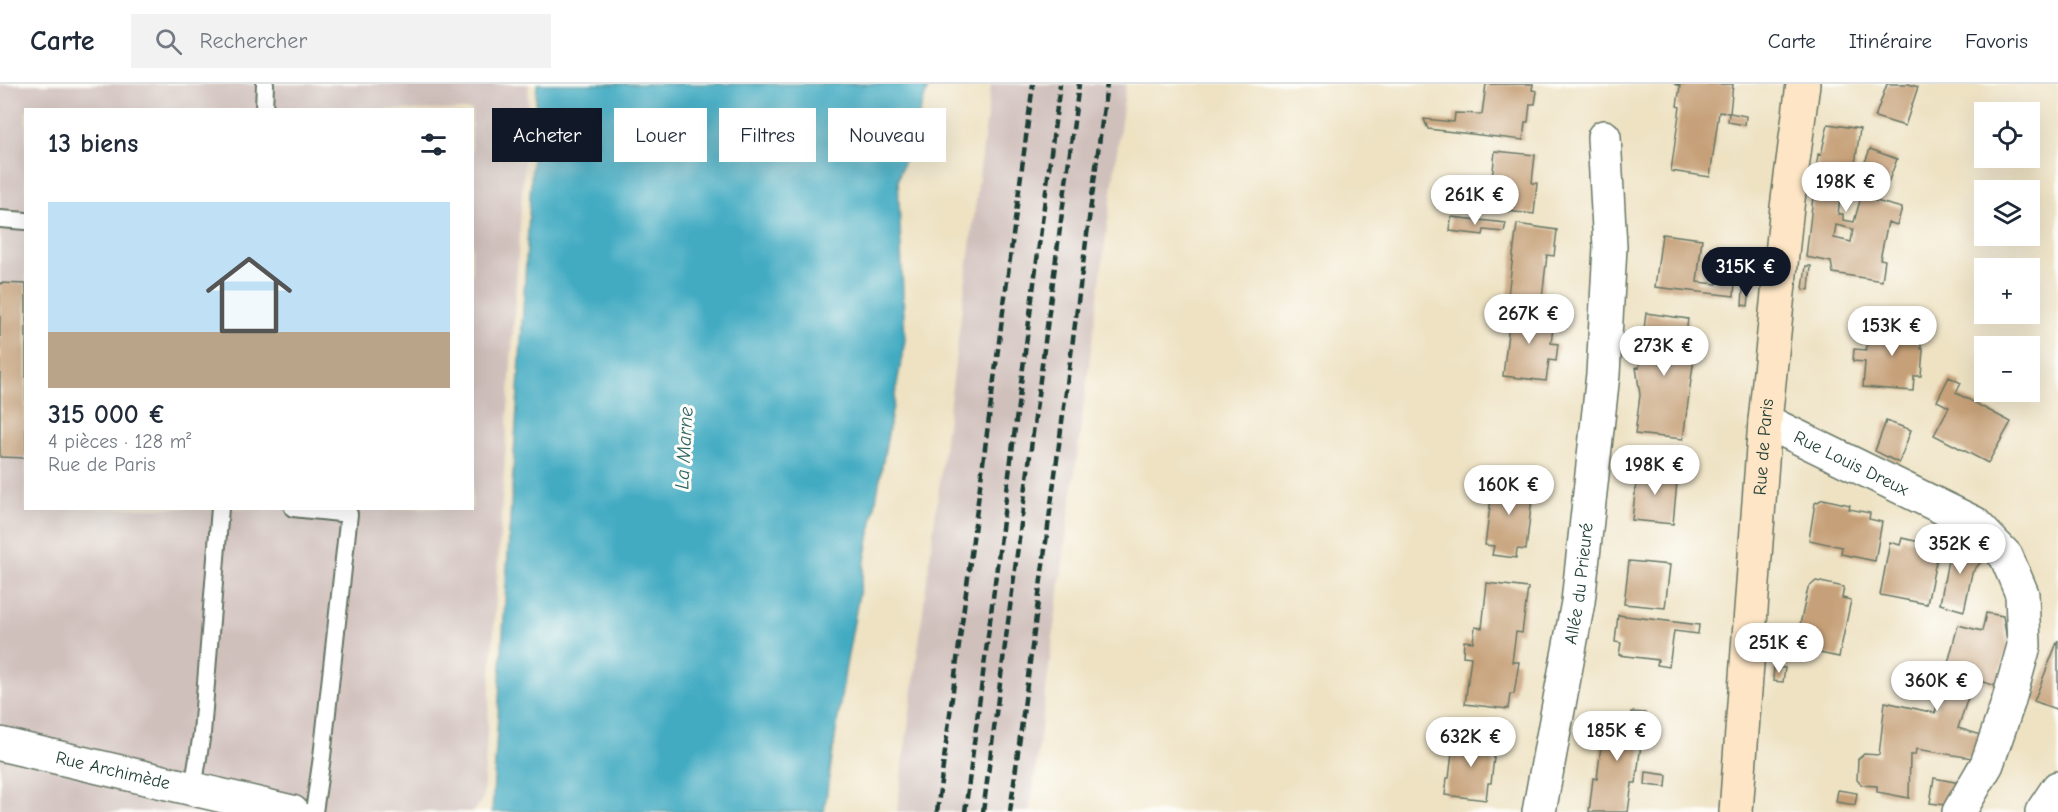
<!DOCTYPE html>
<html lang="fr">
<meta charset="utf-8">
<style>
:root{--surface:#fff;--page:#f2f2f3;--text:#1f2937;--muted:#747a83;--line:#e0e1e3;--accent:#111827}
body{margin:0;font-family:"Comic Neue",sans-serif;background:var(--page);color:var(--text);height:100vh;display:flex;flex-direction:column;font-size:22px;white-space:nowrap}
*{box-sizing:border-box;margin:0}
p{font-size:20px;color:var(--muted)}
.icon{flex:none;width:33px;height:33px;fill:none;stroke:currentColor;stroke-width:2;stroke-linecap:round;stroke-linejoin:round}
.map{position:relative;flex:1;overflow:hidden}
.sheet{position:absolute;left:24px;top:24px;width:450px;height:402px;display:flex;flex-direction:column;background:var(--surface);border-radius:0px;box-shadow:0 6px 24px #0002}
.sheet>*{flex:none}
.guide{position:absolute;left:492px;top:24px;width:570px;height:54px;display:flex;gap:12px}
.controls{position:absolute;left:1974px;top:18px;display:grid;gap:12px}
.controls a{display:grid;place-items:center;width:66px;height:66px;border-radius:0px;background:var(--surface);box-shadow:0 6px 24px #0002;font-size:30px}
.price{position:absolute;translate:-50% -51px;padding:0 14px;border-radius:21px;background:#fff;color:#222;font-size:20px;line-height:39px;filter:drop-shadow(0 2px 3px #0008)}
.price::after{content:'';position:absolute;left:50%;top:36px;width:18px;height:14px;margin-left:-9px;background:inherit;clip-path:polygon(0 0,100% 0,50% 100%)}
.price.on{background:var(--accent);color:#fff}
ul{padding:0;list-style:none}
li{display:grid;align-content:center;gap:12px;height:318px;padding:0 24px}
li+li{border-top:2px solid var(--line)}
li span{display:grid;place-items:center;height:186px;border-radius:0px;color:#555}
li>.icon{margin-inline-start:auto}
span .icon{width:108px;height:108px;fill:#fffc;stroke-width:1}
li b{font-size:26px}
h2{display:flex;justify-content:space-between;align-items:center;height:72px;padding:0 24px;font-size:26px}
.tag{padding:0 21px;border-radius:0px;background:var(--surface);box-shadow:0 6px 24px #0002;font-size:21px;line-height:54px}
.tag.on{background:var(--accent);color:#fff}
header{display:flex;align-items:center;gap:36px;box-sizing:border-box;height:84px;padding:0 30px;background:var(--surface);border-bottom:2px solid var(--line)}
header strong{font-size:28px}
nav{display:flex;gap:33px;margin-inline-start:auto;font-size:21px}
.search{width:420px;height:54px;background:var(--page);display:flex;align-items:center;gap:15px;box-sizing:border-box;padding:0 21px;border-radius:0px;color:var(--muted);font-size:22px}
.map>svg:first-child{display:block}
.industrial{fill:#d0c0bc;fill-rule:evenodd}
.water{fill:#42abc2;stroke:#30747b;stroke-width:1.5}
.building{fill:#c6a078;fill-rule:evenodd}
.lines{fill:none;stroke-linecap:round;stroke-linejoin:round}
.lane-casing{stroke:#677766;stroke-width:20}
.street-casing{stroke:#677766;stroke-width:36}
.secondary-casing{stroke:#677766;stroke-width:36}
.lane{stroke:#fff;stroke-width:16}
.street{stroke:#fff;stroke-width:33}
.secondary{stroke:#fde5c5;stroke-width:33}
.rail{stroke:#1f3d34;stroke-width:4.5;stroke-dasharray:9 4.5;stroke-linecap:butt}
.labels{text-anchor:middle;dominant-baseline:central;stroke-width:6;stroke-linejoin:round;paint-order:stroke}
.street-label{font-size:18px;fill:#1f3d34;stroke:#fdfcf7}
.water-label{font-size:20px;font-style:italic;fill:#2b6466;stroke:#fdfcf7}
</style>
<header>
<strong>Carte</strong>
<div class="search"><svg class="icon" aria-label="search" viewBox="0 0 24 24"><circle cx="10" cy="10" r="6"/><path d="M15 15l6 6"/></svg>Rechercher</div>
<nav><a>Carte</a><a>Itinéraire</a><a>Favoris</a></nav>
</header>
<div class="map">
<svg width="2058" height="728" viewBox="0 0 2058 728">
<rect width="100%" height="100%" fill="#fdfcf7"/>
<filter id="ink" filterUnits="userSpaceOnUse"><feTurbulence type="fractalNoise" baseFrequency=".0167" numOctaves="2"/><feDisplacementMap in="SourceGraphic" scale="12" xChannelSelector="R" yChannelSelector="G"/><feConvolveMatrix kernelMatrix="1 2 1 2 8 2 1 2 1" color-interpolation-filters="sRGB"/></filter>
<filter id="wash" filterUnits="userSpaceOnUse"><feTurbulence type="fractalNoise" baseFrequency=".008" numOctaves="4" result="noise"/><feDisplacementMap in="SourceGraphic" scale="24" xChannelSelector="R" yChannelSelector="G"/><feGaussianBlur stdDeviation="1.35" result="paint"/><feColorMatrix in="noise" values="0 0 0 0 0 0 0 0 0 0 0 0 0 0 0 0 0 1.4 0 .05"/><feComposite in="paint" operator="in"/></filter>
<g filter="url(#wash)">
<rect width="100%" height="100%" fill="#eee2c3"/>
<!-- industrial -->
<path class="industrial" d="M0,0H529L483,714L474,728H0ZM26,26H472V424H26Z
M991,0H1126L1030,728H897Z"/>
<!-- water -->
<path class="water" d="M537,0H929L898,95L905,256L845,587L824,728H492Z"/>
<g id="blocks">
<!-- building -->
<path class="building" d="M1486,0H1533L1532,6L1537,7L1535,20H1530L1528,38H1525L1523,56L1428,45L1424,35L1454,38L1455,29L1482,30Z
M1674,0H1733L1730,29L1746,32L1745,41L1728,38L1729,29L1719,28L1710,93L1671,87L1680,23L1677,22L1680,2Z
M1887,0H1909L1918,3L1905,42L1875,33Z
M1828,40L1860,45L1852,101L1842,99L1838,130H1843V136L1854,138L1861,113L1902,124L1897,141L1888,138L1880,175L1885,176L1882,197L1833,189L1831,178L1806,173L1818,70L1821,71ZM1836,141L1853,145L1851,158L1834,154Z
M1870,65L1897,75L1885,107L1858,96Z
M1495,67L1535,71L1532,99H1537L1534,130L1489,125Z
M1451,133L1506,139L1504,148L1484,146L1483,151L1450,147Z
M1517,140L1557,146L1554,172L1547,171L1542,215L1508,211Z
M1662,150L1702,155L1697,198L1717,200L1718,196L1735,198L1734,212L1655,203Z
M1806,182H1811L1809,206L1803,205Z
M0,199L26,200V374L0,373Z
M1743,206L1750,207L1748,222L1742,221Z
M1504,224L1551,229L1549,244H1553L1551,259L1558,260L1556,277L1549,276L1546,297L1503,292L1509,240L1503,239Z
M1646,229L1688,235L1685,258L1696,259L1683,355L1635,350L1640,311L1636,283L1639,284Z
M1902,236L1919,238L1917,259L1921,260V265H1923L1921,292H1914L1913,307L1863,303L1865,278L1853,277L1854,265L1866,266L1869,241L1902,244Z
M1949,293L1961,299L1956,309L2011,338L1988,379L1934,351L1949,323L1937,317Z
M1886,337L1911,346L1899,379L1875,367Z
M1638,383L1678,387L1673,440L1632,436Z
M1494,392L1534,397L1526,466L1517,465L1516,474L1492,471L1494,462L1485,461Z
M1823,415L1850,421L1849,425L1870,429L1869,435L1882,438L1875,477L1841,470L1842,463L1809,456L1815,419Z
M1965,452L1983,475L1972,489L1964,527L1940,520L1949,470Z
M1902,454L1929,460L1928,466L1938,468L1927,520L1880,511L1890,458L1900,461Z
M1629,477L1670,481L1665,524L1624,520Z
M1816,497L1844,503L1842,514L1851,516L1839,573L1795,564L1808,504Z
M1487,499L1528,504L1522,549L1516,548L1512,578H1519L1514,610H1510L1508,625L1465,620L1471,573L1463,572L1464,557L1473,558L1475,543L1482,544Z
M1986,529L2003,532L2008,561L1996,602L1974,595L1958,644L1981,651L1972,674L1916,665L1915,671H1910L1909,714L1877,708V702L1862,701L1857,696L1858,675L1864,670L1879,671L1885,618L1935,629L1958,541L1982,547Z
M1618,531L1699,541L1698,550L1674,547L1669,583L1657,581L1658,576L1619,571L1621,559L1615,558Z
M2058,556V626L2034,617Z
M1774,583L1785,584L1783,598L1773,597Z
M1631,628L1645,629L1636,699H1632L1628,728H1589L1593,694L1597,695L1601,662L1595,661L1599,631L1630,635Z
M1454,652L1496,657L1491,699H1488L1486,716L1445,711L1447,694H1449Z
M1646,688L1667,691L1666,703L1645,701Z
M1934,694L1960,699L1945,721L1930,719Z
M1838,706L1857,709L1855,721L1836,718Z"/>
</g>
</g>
<g filter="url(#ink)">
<use href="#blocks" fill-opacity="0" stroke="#677766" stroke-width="1.5"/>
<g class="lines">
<defs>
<path id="lane" d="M264,26L265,0
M0,135L26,137
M293,424L349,430L322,673L314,728
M193,705L202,649L220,424"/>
<g id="street">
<path id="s1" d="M1765,337L1974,439L2006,472L2022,510L2024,562L2008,619L1987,680L1959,728"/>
<path id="s2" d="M0,660L292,728"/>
<path id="s3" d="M1539,728L1578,518L1603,290L1610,163L1604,53"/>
<path d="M2042,728L2058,704"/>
</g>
<g id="secondary">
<path id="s4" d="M1736,728L1765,337L1786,131L1803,0"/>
</g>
</defs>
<!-- lane casing -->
<use href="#lane" class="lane-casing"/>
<!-- street casing -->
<use href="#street" class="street-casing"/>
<!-- secondary casing -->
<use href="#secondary" class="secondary-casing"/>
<!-- lane -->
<use href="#lane" class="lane"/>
<!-- street -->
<use href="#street" class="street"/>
<!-- secondary -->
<use href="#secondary" class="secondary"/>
<!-- rail -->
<path class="rail" d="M937,728L1033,0
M965,728L1060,0
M983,728L1079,0
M1010,728L1107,0"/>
</g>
</g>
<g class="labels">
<!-- street labels -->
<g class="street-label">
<text stroke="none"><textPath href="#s4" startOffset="366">Rue de Paris</textPath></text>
<text stroke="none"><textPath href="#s1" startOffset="96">Rue Louis Dreux</textPath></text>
<text stroke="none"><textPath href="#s3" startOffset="232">Allée du Prieuré</textPath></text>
<text stroke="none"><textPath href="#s2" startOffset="116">Rue Archimède</textPath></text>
</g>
<!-- water labels -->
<g class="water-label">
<text transform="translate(684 364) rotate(-87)">La Marne</text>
</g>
</g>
</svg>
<div class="controls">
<a><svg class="icon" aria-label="locate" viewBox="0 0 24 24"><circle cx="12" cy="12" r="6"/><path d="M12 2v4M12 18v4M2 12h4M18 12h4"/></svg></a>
<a><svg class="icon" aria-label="layers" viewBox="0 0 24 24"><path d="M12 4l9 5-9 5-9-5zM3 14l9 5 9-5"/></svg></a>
<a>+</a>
<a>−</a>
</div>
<b class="price" style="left:1846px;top:129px">198K €</b>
<b class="price" style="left:1475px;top:142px">261K €</b>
<b class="price on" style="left:1746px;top:214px">315K €</b>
<b class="price" style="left:1529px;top:261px">267K €</b>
<b class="price" style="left:1892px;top:273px">153K €</b>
<b class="price" style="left:1664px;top:293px">273K €</b>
<b class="price" style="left:1655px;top:412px">198K €</b>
<b class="price" style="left:1509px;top:432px">160K €</b>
<b class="price" style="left:1960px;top:491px">352K €</b>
<b class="price" style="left:1779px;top:590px">251K €</b>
<b class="price" style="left:1937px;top:628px">360K €</b>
<b class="price" style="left:1617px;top:678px">185K €</b>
<b class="price" style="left:1471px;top:684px">632K €</b>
<div class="guide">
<a class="tag on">Acheter</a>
<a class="tag">Louer</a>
<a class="tag">Filtres</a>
<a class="tag">Nouveau</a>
</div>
<section class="sheet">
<h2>13 biens<svg class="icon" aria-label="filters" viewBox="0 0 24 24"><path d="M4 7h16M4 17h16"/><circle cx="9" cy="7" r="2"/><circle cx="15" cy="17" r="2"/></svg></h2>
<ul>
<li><span style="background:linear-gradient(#bfe0f5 70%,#b9a48a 0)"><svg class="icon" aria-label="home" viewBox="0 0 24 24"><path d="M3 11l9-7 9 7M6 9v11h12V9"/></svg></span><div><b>315 000 €</b><p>4 pièces · 128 m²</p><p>Rue de Paris</p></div></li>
</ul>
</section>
</div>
